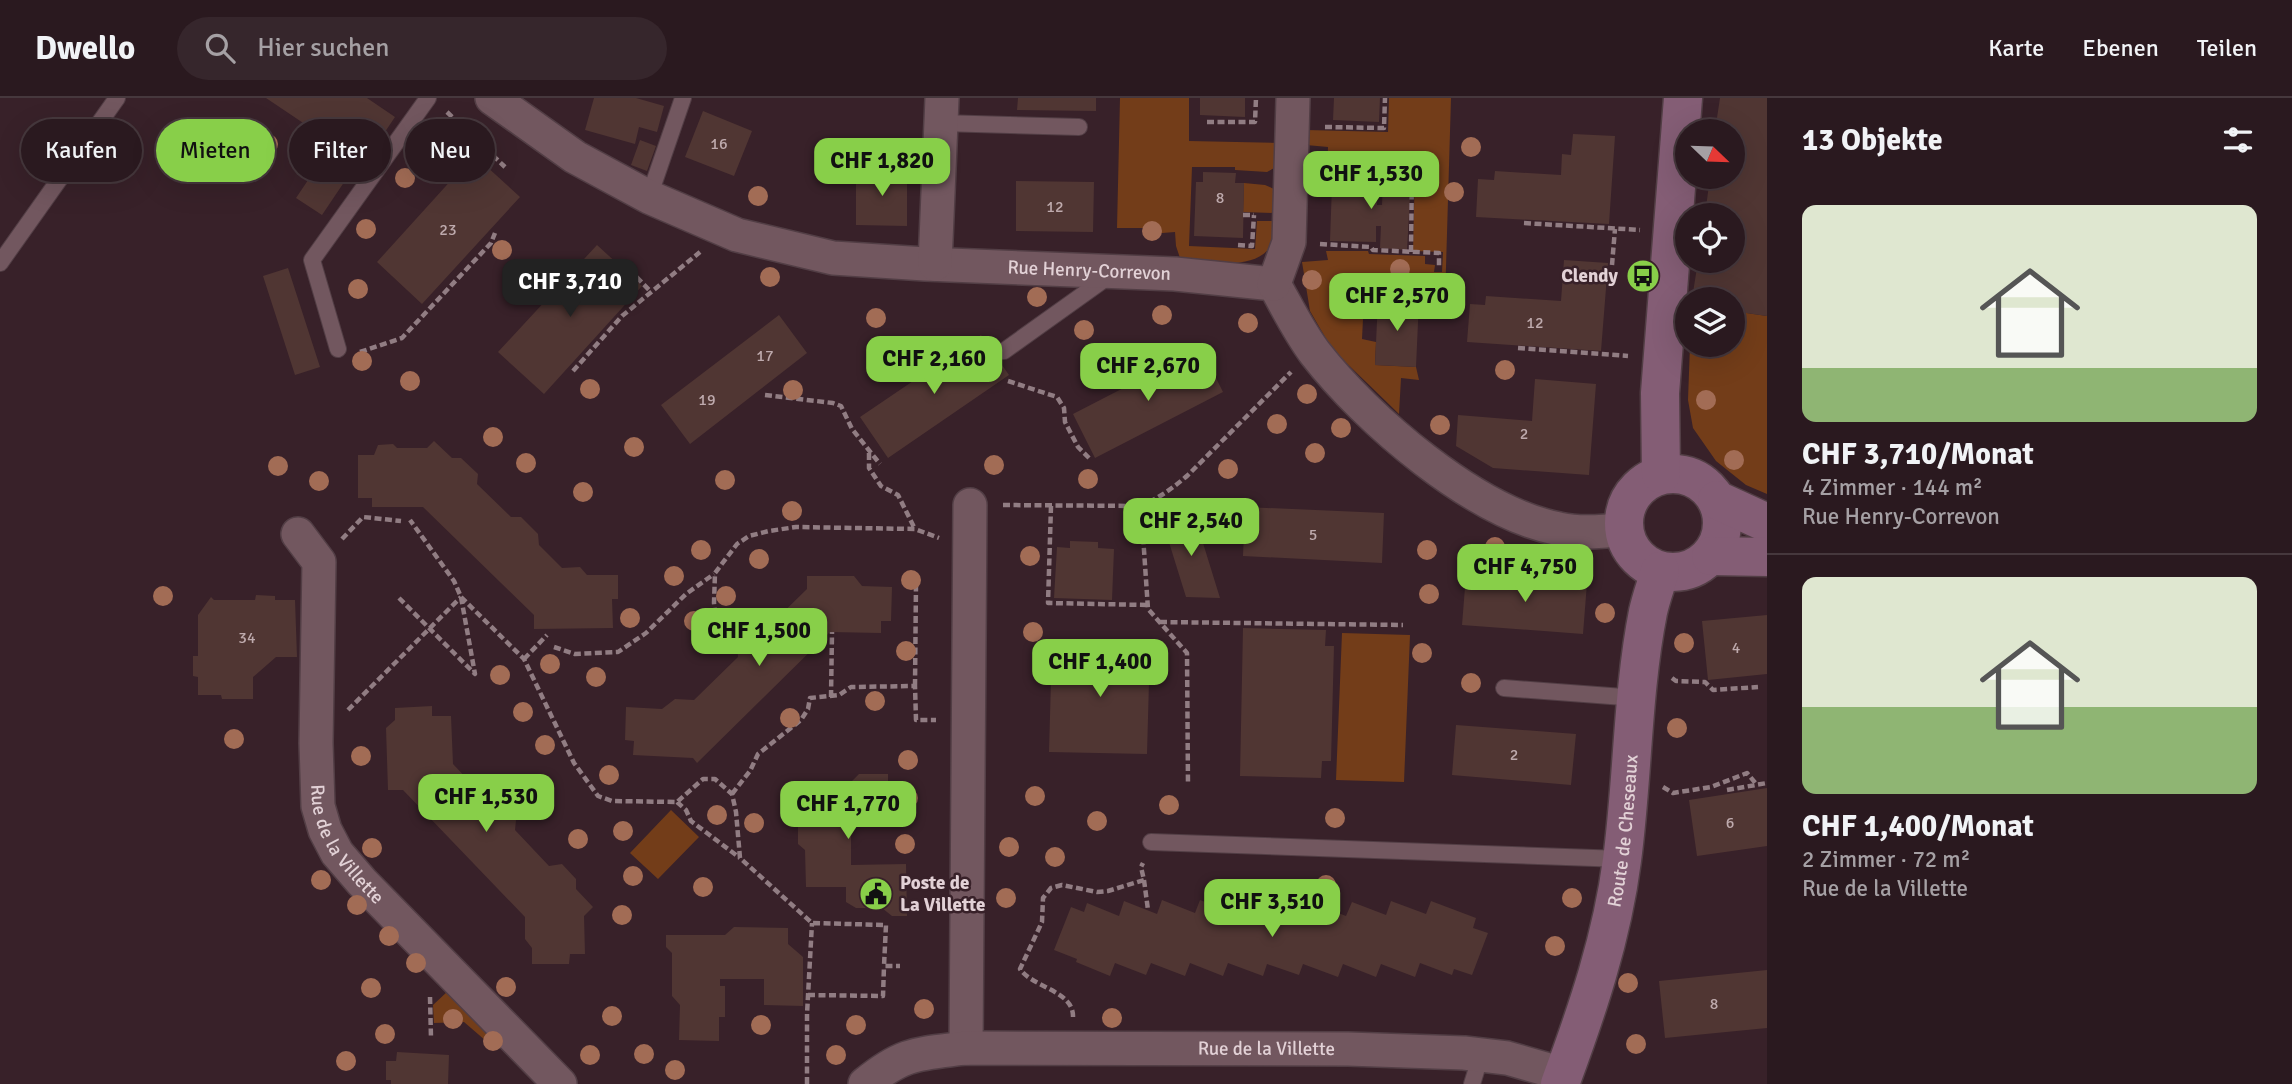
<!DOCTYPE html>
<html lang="de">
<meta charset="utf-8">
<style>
:root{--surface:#2a191f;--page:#36262c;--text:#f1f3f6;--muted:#a5a0a4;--line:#46383d;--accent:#88cf49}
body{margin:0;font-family:Signika,sans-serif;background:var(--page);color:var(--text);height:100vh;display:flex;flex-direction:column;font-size:26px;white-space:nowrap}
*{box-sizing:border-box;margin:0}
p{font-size:23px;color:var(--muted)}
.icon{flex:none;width:38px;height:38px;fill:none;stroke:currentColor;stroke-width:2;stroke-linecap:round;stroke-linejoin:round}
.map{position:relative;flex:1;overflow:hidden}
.side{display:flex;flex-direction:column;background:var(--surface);width:525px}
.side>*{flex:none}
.guide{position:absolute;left:21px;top:21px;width:665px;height:63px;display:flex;gap:14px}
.needle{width:46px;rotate:113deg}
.buttons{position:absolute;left:1675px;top:21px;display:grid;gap:14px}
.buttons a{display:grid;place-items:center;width:70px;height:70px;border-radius:50%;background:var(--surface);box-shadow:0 7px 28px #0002,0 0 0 2px var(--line);font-size:35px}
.price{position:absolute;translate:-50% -60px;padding:0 16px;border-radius:14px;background:var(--accent);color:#111;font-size:23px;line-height:46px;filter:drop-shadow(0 2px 4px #0008)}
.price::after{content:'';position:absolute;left:50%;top:42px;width:21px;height:16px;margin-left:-10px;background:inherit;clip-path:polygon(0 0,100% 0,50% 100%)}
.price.current{background:#222;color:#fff}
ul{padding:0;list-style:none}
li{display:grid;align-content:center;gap:14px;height:371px;padding:0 35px}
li+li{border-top:2px solid var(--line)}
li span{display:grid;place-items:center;height:217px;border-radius:14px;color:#555}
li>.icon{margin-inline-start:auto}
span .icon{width:126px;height:126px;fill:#fffc;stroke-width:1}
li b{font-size:30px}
h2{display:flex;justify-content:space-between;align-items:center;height:84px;padding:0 35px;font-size:30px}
.chip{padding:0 24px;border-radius:32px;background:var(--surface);box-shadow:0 7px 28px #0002,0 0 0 2px var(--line);font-size:24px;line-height:63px}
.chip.current{background:var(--accent);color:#111}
header{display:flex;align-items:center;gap:42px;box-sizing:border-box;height:98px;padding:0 35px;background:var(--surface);border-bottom:2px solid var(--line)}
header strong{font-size:33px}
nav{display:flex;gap:38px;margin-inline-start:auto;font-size:24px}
.search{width:490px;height:63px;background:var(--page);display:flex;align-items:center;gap:18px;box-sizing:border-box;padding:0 24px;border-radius:38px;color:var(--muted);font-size:26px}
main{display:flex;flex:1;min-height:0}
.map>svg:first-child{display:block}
.green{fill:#733d19}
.building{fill:#503633}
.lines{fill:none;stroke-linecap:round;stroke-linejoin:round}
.lane-casing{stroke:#523e45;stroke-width:18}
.street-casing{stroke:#523e45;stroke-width:36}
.secondary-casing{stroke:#523e45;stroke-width:41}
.path{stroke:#917d83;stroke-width:4.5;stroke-dasharray:7 3.5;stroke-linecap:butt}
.lane{stroke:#72575f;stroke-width:16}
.street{stroke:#72575f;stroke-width:33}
.secondary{stroke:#845d75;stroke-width:38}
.tree{fill:#a26c55}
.labels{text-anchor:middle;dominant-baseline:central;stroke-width:5;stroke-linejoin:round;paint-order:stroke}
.number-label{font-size:16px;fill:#beaaad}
.street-label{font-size:19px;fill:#e2d1d6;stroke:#382129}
.poi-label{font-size:19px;font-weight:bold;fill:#e2d1d6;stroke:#382129;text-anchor:end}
</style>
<header>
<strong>Dwello</strong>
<div class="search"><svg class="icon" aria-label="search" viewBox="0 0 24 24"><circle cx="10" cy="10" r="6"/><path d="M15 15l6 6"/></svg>Hier suchen</div>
<nav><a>Karte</a><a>Ebenen</a><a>Teilen</a></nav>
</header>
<main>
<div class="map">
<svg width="1767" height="986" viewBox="0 0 1767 986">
<rect width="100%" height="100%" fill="#382129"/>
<!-- green -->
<path class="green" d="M1120,0H1189V43L1278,45L1276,69L1267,74L1235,72V69H1192L1189,148L1255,151L1257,123H1276C1275,130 1275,138 1272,145C1260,174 1205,164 1181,163L1176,148L1175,134L1150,136L1149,130H1117Z
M1389,0H1451L1445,203L1364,201L1362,241L1376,244L1375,267L1416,269L1419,282L1401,280L1399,316L1332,251L1310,213L1302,164L1328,162L1326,153H1368L1369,156L1425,158V166L1435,167L1434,174H1442L1443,154L1413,153L1415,68L1375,67L1374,74L1371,75V88H1369V76L1327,75L1328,49L1306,47V32L1388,34Z
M1244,85L1265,87L1274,91L1275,115L1243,114Z
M1733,213L1767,218V396L1746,387L1716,363L1693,330L1688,302L1690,247H1732Z
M1342,535L1410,537L1404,684L1336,682Z
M671,712L699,739L658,781L630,755Z
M448,893L498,944L493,949L464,924L434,925L433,907Z"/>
<!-- building -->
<path class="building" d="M266,0H367L395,19L364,65L359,62L322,117L296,100L333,45Z
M594,0H636L664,8L657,34L639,29L635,46L585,32Z
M1018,0H1096V13L1017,12Z
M1200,0H1245V19L1200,17Z
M1334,0H1380L1379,24L1333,22Z
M1720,0H1767V218L1732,213V201H1692L1698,163H1732V117H1705L1710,79H1732V33H1715Z
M703,13L752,33L734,78L685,59Z
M1573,36L1615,38L1609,126L1476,119L1478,81L1494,82L1495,73L1561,77L1562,56L1571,57Z
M640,42L656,48L647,73L631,67Z
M474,57L520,99L422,206L377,164Z
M856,72H907V128L856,127Z
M1203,74L1236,75L1235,85H1244L1243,140L1194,138L1196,84H1203Z
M1338,76H1369V88L1378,89L1377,107H1382L1383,80L1411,81L1407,152L1380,150L1381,128H1376V144L1330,143L1332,87H1337Z
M1016,83L1094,84L1093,134L1016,133Z
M597,147L642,188L544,296L498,254Z
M1564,162L1608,165L1601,253L1467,244L1470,206L1485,207L1486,198L1561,203Z
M288,170L320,269L295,277L263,178Z
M1378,201L1419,202L1416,269L1375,267Z
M779,217L807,255L690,346L661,307Z
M981,237L1009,277L888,360L860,319Z
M1201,250L1223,294L1095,360L1073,316Z
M1535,281L1596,286L1589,377L1493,370L1456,348L1458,317L1532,323Z
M434,343L452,360H461L478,376L477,386L511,419H521L538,436L539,447L562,470L580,469L587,477H618V501H612L613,530L534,531V517L423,409H372V400H358V357H374L378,347L393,346L397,350H427Z
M1245,409L1384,415L1382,465L1243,458Z
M1194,416L1220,500L1186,499L1163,425Z
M1070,443L1098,444V450L1114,451L1112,502L1054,500L1057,449L1070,450Z
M1466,477L1587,485L1583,536L1462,527Z
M807,478H854L862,488L892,489L891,523H881V535L830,534L697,665L693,660L633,657L634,643L625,642L626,609L662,611L675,601L694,602L738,559L737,548L754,531L764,533L807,491Z
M256,497L275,498V502H295L297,559H276L253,579V601H222L221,597H198V579L193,578V558H198V517L211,499L214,502H255Z
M1767,517V576L1708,582L1702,523Z
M1243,530L1326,532L1325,548H1334L1331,663H1322L1321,680L1240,678Z
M1052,546L1150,548L1147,656L1049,654Z
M432,608V618H451L453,666L488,703H498L516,722L515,732L549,768L562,766L576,781V791L593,809L584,818L585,856H570L569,866H532V850L525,841V819L403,692H388L386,630L395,622V610Z
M1456,627L1576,636L1571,687L1452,677Z
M859,676H888V726L846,727L847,734H851V767L906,766L907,818H892L882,810H856L846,804V789H806L805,752L798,746V701L791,693V683H852Z
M1767,690V748L1697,758L1689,702Z
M1162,802L1195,815L1200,802L1232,814L1237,802L1273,815L1277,805L1310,818L1315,806L1346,818L1352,804L1386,817L1391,803L1426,816L1431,803L1476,820L1473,830L1488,835L1472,877L1454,871L1452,877L1420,865L1415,879L1381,866L1376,879L1343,866L1338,879L1303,866L1299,877L1267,866L1263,878L1228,865L1223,878L1190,865L1185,878L1151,865L1146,877L1115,865L1110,878L1076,864L1077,861L1054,852L1071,809L1084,814L1087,805L1119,818L1124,803L1157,816Z
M734,829L788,830V846L803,859V908L764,907V881H720V888H725V919H719V943L679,942L680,907L672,898V855L666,849V837H725Z
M1767,872V930L1665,940L1659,883Z
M397,954L449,957L448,986H391V982H386V963H396Z"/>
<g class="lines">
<defs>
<path id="lane" d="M941,25L1079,29
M649,99L683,0
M0,165L117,0
M338,251L312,162L428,0
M1004,253L1109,178
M1504,590L1637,600
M1151,744L1622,761
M1472,986L1481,957"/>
<g id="street">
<path id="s1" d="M492,0L575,59L649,99L737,137L833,160L925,166L1175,176L1274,186C1287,209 1299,234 1315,255C1367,322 1475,415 1559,431C1581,436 1602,434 1623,431"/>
<path d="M935,166L942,0"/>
<path d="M1274,186L1289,144L1293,0"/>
<path id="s2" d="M298,436L319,464L316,645L318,708L325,732L337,755L362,784L560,986"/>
<path d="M966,950L970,407"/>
<path id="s3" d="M865,986C904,954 918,956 966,950L1348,951L1464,955L1507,960L1563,976"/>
</g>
<g id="secondary">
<circle cx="1673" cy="425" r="49"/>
<path d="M1661,376L1660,295L1683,0"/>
<path d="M1717,402L1767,425"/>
<path d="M1711,458L1767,459"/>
<path id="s4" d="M1560,986C1587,913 1612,840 1622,762C1633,680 1632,595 1648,514C1651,500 1656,487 1660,473"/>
</g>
</defs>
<!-- lane casing -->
<use href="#lane" class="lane-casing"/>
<!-- street casing -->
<use href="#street" class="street-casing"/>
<!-- secondary casing -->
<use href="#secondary" class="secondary-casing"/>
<!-- path -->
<path class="path" d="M447,14L505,69
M1207,24H1255L1256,0
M1325,29L1384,30L1385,0
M1243,117H1254
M1524,125L1640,132
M1320,146L1371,149L1373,152L1439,155V170
M1238,147L1252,148L1254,117
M1411,154L1412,70
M622,164L651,194
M1612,167L1615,131
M1518,250L1628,258
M360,254L402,240L491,145L495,135
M573,273L622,218L700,154
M1008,283L1057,299L1064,310L1065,324L1078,349L1089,360
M765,297L833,305L841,308L852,331L880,366
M869,355V370L881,388L898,397L915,431
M1003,407L1141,408C1159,400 1173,390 1188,377L1291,274
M1051,408L1048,505L1148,507
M1141,408L1148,511L1187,555L1188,687
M342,441L363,419L401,423
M461,499L524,561L574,665L598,698L612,703L677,704L703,681H715L732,696L736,714L740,760L812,825L886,827L884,868H900
M399,500L475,576L461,499L454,483L410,422
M1160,524L1403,527
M719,548L714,505L715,475L737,446L749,438L769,433L796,429L915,431L939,440
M554,549L575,556L618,554L646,535L686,496L714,476
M524,561L547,537
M1672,580L1676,583L1705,584L1713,592L1758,589
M915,588L916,485
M831,599L832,534
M348,612L461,499
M1663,689L1673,695L1711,689L1747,675L1757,687
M1727,692L1767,685
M732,696L750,673L758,656L801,622L808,611L810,600L839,597L851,589L915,588L916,622H936
M677,704L686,712L691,723L740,760
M1144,782L1148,812
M808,897L883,898L884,868
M430,899L431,940
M1073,919C1074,893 1032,889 1020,871L1042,824L1043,800L1051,790L1062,787L1097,794L1108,793L1144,782L1141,769L1143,765
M807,986V916L812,825"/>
<!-- lane -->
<use href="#lane" class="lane"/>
<!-- street -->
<use href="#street" class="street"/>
<!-- secondary -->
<use href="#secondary" class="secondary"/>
</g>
<!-- trees -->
<g class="tree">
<circle cx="268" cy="46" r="10"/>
<circle cx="1471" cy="49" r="10"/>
<circle cx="405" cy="80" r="10"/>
<circle cx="1454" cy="94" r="10"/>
<circle cx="758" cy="98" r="10"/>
<circle cx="366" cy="131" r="10"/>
<circle cx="1152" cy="133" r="10"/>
<circle cx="502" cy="152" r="10"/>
<circle cx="1400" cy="171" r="10"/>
<circle cx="770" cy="179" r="10"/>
<circle cx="1312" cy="182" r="10"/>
<circle cx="1450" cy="190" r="10"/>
<circle cx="358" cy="191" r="10"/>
<circle cx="1037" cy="199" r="10"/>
<circle cx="1162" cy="217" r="10"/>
<circle cx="876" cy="220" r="10"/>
<circle cx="1248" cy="225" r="10"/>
<circle cx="1084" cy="232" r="10"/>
<circle cx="362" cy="263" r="10"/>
<circle cx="1505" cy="272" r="10"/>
<circle cx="410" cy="283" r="10"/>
<circle cx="590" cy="291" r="10"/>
<circle cx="793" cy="292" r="10"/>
<circle cx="1307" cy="296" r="10"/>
<circle cx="1706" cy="302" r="10"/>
<circle cx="1277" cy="326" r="10"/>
<circle cx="1440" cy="327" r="10"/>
<circle cx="1341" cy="330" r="10"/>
<circle cx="493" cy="339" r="10"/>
<circle cx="634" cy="349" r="10"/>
<circle cx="1315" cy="355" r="10"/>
<circle cx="1734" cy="362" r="10"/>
<circle cx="526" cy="365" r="10"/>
<circle cx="994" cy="367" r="10"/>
<circle cx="278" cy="368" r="10"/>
<circle cx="1228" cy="371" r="10"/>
<circle cx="1088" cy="381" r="10"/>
<circle cx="725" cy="382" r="10"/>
<circle cx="319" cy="383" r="10"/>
<circle cx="583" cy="394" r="10"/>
<circle cx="792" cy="413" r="10"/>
<circle cx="1495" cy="449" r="10"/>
<circle cx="701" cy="452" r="10"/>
<circle cx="1427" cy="452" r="10"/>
<circle cx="1030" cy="458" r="10"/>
<circle cx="759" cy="461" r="10"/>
<circle cx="1576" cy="463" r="10"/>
<circle cx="674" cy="478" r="10"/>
<circle cx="911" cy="482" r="10"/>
<circle cx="1429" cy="496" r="10"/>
<circle cx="163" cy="498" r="10"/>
<circle cx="726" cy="498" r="10"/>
<circle cx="1605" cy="515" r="10"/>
<circle cx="630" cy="520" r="10"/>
<circle cx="694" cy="523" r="10"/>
<circle cx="1033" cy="534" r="10"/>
<circle cx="1684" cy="545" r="10"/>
<circle cx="906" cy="553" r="10"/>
<circle cx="1422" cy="555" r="10"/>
<circle cx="550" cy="566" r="10"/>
<circle cx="500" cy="577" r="10"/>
<circle cx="596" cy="579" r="10"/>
<circle cx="1471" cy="585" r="10"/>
<circle cx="875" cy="603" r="10"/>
<circle cx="523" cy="614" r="10"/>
<circle cx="790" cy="620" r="10"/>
<circle cx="1677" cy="630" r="10"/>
<circle cx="234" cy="641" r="10"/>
<circle cx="545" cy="647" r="10"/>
<circle cx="361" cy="658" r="10"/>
<circle cx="908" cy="662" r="10"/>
<circle cx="609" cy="677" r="10"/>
<circle cx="528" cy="696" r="10"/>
<circle cx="1035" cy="698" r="10"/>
<circle cx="908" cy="700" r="10"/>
<circle cx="1169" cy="707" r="10"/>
<circle cx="717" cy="717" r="10"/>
<circle cx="1335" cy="720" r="10"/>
<circle cx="1097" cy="723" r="10"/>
<circle cx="754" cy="725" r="10"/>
<circle cx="623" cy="733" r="10"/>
<circle cx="578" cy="741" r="10"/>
<circle cx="905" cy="746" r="10"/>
<circle cx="1009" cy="749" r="10"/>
<circle cx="372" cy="750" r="10"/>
<circle cx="1055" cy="759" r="10"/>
<circle cx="633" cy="778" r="10"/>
<circle cx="321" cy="782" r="10"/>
<circle cx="1326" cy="787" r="10"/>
<circle cx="703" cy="789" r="10"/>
<circle cx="1006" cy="800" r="10"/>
<circle cx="1572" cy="800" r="10"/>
<circle cx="357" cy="807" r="10"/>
<circle cx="622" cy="817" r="10"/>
<circle cx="389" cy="838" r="10"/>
<circle cx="1555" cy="848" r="10"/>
<circle cx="416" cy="865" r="10"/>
<circle cx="1628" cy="885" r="10"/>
<circle cx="506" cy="889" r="10"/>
<circle cx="371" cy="890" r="10"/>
<circle cx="924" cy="911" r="10"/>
<circle cx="612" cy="918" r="10"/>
<circle cx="1112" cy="920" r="10"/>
<circle cx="453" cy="921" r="10"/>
<circle cx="761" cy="927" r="10"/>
<circle cx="856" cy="927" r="10"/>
<circle cx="385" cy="936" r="10"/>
<circle cx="493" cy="943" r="10"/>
<circle cx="1636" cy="946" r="10"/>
<circle cx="644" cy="956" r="10"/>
<circle cx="590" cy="957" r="10"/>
<circle cx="836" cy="957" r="10"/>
<circle cx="346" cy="963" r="10"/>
<circle cx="675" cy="972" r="10"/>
</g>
<!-- icons -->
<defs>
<symbol id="bus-disc" viewBox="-11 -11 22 22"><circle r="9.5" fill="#88cf49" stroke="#382129"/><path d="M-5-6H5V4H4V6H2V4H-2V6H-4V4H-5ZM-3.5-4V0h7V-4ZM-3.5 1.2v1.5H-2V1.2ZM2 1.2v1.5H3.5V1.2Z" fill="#111"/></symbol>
<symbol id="civic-disc" viewBox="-11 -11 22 22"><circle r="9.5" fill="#88cf49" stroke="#382129"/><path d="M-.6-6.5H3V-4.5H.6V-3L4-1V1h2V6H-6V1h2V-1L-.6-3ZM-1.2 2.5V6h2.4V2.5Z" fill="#111"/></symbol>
</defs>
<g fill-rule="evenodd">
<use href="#bus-disc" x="1624" y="159" width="38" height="38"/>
<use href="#civic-disc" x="857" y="777" width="38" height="38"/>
</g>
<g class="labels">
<!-- number labels -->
<g class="number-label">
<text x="719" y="46">16</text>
<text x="1220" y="100">8</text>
<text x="1055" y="109">12</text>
<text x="448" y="132">23</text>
<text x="1535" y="225">12</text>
<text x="765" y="258">17</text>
<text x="707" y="302">19</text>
<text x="1524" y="336">2</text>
<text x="1313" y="437">5</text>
<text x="247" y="540">34</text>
<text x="1736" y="550">4</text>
<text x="1514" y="657">2</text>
<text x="1730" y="725">6</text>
<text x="1714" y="906">8</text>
</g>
<!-- street labels -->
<g class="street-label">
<text stroke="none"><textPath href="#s1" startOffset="637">Rue Henry-Correvon</textPath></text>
<text stroke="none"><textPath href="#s4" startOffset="262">Route de Cheseaux</textPath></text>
<text stroke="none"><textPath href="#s2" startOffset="326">Rue de la Villette</textPath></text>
<text stroke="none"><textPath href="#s3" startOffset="410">Rue de la Villette</textPath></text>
</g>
<!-- poi labels -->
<g class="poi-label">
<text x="1618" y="178">Clendy</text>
<text x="900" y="785" text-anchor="start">Poste de<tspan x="900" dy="22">La Villette</tspan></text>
</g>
</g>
</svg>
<div class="buttons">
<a><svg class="needle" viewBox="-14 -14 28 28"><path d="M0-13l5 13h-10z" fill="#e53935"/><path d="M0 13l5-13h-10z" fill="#a5a0a4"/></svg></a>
<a><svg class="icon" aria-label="locate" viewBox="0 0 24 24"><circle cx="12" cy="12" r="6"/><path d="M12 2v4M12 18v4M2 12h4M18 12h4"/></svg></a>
<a><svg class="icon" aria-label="layers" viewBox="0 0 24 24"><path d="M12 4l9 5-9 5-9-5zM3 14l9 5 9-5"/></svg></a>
</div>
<b class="price" style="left:882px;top:100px">CHF 1,820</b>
<b class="price" style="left:1371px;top:113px">CHF 1,530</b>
<b class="price current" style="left:570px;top:221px">CHF 3,710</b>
<b class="price" style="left:1397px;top:235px">CHF 2,570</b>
<b class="price" style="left:934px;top:298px">CHF 2,160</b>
<b class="price" style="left:1148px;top:305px">CHF 2,670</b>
<b class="price" style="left:1191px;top:460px">CHF 2,540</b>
<b class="price" style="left:1525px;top:506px">CHF 4,750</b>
<b class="price" style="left:759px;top:570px">CHF 1,500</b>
<b class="price" style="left:1100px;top:601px">CHF 1,400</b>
<b class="price" style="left:486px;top:736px">CHF 1,530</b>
<b class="price" style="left:848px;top:743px">CHF 1,770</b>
<b class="price" style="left:1272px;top:841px">CHF 3,510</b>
<div class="guide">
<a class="chip">Kaufen</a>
<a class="chip current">Mieten</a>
<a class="chip">Filter</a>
<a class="chip">Neu</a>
</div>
</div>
<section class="side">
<h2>13 Objekte<svg class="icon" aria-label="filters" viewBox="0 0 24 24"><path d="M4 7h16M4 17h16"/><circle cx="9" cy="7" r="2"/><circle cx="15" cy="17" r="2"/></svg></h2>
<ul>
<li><span style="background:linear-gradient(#dfe7d0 75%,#8fb573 0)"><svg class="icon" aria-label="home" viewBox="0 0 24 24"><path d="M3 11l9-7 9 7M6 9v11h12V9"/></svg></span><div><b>CHF 3,710/Monat</b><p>4 Zimmer · 144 m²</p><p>Rue Henry-Correvon</p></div></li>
<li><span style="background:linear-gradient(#dfe7d0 60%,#8fb573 0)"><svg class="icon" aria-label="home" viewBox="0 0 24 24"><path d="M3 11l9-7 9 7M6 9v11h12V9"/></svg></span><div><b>CHF 1,400/Monat</b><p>2 Zimmer · 72 m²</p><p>Rue de la Villette</p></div></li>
</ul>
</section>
</main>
